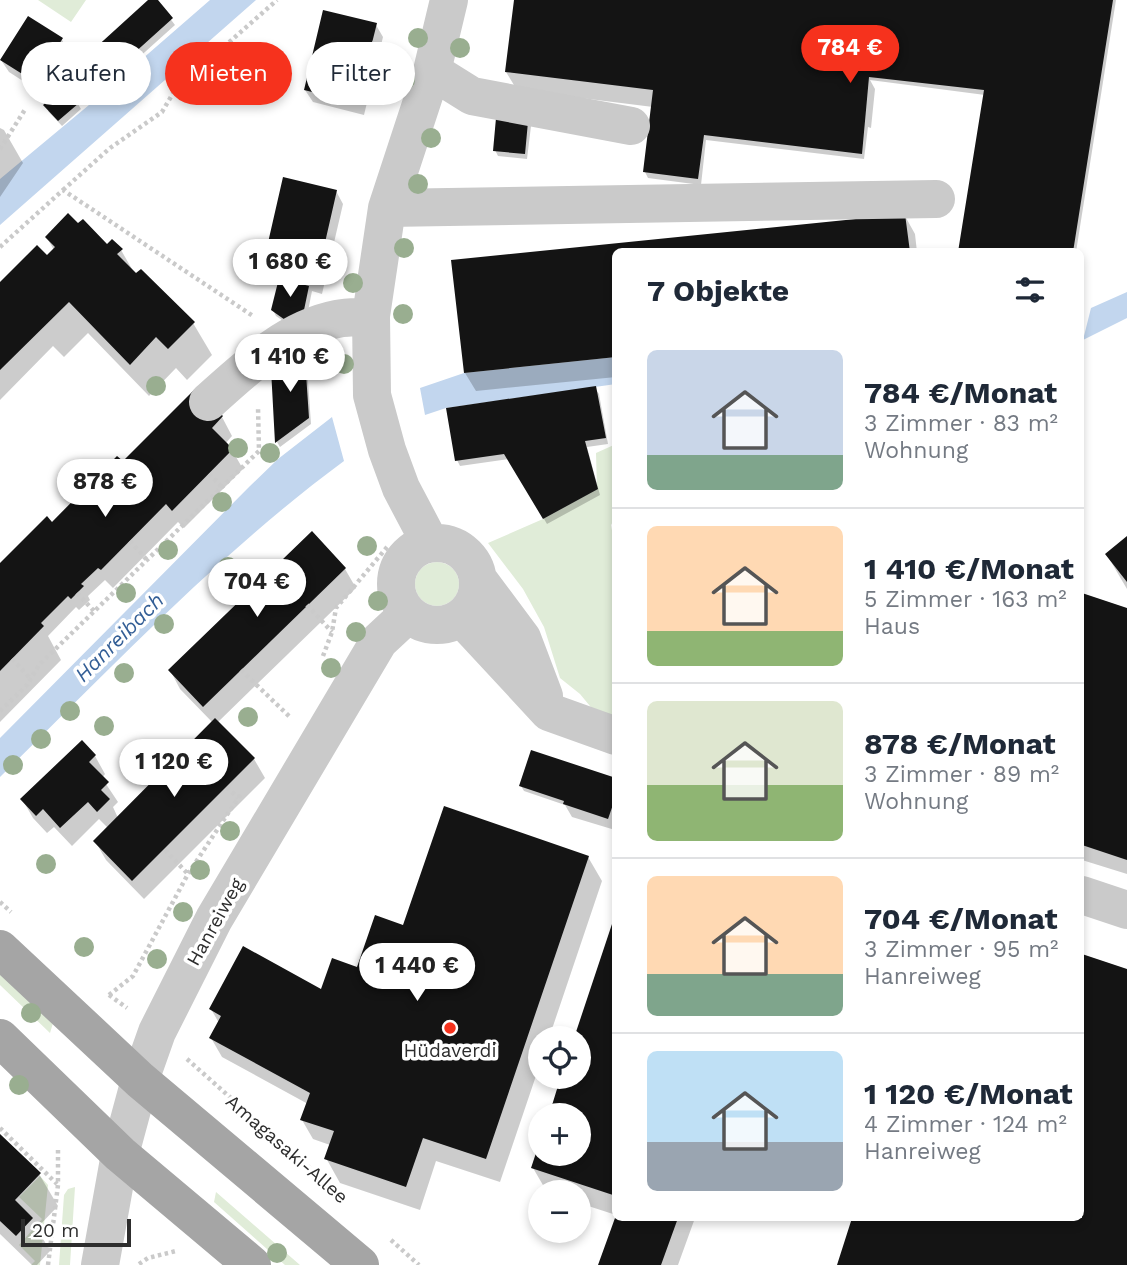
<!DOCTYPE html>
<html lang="de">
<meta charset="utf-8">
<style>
:root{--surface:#fff;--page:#f6f6f7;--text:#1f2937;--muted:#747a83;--line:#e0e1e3;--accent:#f6321d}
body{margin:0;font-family:"Work Sans",sans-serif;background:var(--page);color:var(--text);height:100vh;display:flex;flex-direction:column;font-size:26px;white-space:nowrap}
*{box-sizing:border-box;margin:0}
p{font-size:23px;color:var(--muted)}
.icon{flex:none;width:38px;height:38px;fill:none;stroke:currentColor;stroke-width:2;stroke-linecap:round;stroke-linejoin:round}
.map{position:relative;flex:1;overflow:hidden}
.details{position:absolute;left:612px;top:248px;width:472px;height:973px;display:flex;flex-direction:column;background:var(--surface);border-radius:10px;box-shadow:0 4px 10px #0003}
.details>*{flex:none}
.guide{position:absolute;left:21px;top:42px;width:486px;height:63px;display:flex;gap:14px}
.fabs{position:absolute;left:528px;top:1026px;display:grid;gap:14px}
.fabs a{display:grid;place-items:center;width:63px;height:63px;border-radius:50%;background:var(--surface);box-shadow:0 4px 10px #0003;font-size:35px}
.scale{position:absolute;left:21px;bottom:18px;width:110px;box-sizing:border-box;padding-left:7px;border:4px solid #2d2d2d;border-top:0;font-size:19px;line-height:24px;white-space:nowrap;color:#2d2d2d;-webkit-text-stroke:5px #fff;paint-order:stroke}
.price{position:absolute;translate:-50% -60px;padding:0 16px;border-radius:24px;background:#fff;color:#222;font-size:23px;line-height:46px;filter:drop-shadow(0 2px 4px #0008)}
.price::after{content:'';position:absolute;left:50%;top:42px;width:21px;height:16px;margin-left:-10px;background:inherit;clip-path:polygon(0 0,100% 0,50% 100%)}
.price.selected{background:var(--accent);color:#fff}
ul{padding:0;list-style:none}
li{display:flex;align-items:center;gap:21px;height:175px;padding:0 35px}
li+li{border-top:2px solid var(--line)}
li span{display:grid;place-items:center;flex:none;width:196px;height:140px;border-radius:10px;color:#555}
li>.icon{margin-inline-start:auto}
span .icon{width:84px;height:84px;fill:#fffc;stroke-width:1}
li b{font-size:30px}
h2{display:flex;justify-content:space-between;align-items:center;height:84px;padding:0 35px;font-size:30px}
.tag{padding:0 24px;border-radius:32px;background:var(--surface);box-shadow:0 4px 10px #0003;font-size:24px;line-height:63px}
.tag.selected{background:var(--accent);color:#fff}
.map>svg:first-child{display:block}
.green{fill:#e0ecd8}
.water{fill:#c2d6ee}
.shadow{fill:#0003}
.building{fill:#141414}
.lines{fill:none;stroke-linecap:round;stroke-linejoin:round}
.path{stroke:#cacaca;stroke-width:4.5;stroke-dasharray:3.5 3.5;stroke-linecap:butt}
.minor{stroke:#cacaca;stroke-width:38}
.major{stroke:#a5a5a5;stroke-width:38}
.tree{fill:#99ae90}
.poi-dot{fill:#f6321d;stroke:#fff;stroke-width:2.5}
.labels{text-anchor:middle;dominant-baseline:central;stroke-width:7;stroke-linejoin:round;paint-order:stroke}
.street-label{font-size:19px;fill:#2d2d2d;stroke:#fff}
.poi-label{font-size:19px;fill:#2d2d2d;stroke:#fff}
.water-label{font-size:21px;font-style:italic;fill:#345f96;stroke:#fff}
</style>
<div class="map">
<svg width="1127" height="1265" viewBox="0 0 1127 1265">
<rect width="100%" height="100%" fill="#fff"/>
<!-- green -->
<path class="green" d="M38,0H86L71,22Z
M616,444V517L611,525L616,553V728L599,717L580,694L560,678L544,627L523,589L488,543L543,519L597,489L596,453Z
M415 584a22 22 0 1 1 44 0a22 22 0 1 1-44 0Z
M0,972L53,1023L50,1033L0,985Z
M40,1176L48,1185L40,1265H31L35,1261L19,1245L42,1219L19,1197Z
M75,1187L70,1265H59L64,1195L68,1189Z
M216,1192L300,1265H285L214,1202Z"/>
<!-- water -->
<path class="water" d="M210,0H256L0,225V179L95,100Z
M1127,292V318L1083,340L1091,308Z
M616,357V384L446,408L425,415L420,388L464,373Z
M332,417L344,461C218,554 111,668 0,777V738L250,486L278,459Z"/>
<!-- shadow -->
<path class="shadow" d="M151,0H156L175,25L96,96L77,76Z
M515,0H1116L1076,252H960L985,95L870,80L875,89L871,128L868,127L864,159L706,140L701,185L648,178L645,172L653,107L517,90L506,72Z
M376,25L383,37L364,115L313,102L305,90Z
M62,40L69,52L43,94L9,72L1,60Z
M78,104L81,109L62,126L48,111Z
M532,118L527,159L498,156L495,150Z
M0,128L4,130L23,163L0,197Z
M336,191L343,204L322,294L312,291L307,316L292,327L276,316L273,310L280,283L271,281L263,269Z
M905,216L915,234L917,252H616V377L476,391L465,373L453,262Z
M47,238L121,250L136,276L193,323L212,355L187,380L176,368L149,396L88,333L64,357L53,346L0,400V285L47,257L54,250Z
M303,347L306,352L311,424L280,447L277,442L273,370Z
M595,388L599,394L608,444L587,447L600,495L547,524L509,459L460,466L457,460Z
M222,417L232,436L225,444L232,450L243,469L184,528L178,522L113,588L105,580L88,596L90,600L79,610L76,607L48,636L61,660L0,722V565L52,524L123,463Z
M312,534L345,569L356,588L217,723L254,759L265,778L144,899L106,860L95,841L108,828L99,819L72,846L54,827L47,833L33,818L22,799L95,756L105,774L102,778L118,802L113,807L118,818L213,723L180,689L170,670Z
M1127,538V589L1107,555Z
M1082,595L1127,610V874L1082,860Z
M616,779L615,830L572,817L565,805L524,791L521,786Z
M588,857L602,881L549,1038H541V1061L500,1182L436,1161L420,1210L340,1183L326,1158L330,1145L313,1139L302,1120L308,1104L222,1057L211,1038L219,1023L211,1009L322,992L358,969L404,927Z
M616,916V1215L579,1203V1192H547L533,1168L541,1145V1153H579V1076Z
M1082,956L1127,971V1265H839L854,1218H1082Z
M0,1136L39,1174L58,1206L37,1228L50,1251L37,1265H32L0,1234Z
M617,1218H695L678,1265H600Z"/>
<!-- building -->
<path class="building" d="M148,0H158L173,18L91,92L71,70Z
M514,0H1113L1073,252H958L984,90L869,77L862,154L704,135L698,179L643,172L653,90L505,72Z
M323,10L377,23L357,103L304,90Z
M28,16L63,38L35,82L0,60Z
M64,86L79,103L58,121L43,105Z
M497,107L529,111L525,154L493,151Z
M283,177L337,190L316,282L262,269Z
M68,213L78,223L83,219L107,244L112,239L123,249L117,254L136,273L141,269L195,322L168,349L156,337L130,365L69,302L0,370V282L37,245L47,255L55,247L45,237Z
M905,214L910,252H616V357L464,373L451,260Z
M279,278L309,286L304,310L288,322L271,310Z
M304,344L309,418L275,443L271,369Z
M596,386L606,438L585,441L598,489L543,519L504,454L455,461L446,408Z
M195,389L223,416L212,428L233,449L172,511L166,504L101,570L98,568L81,584L84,586L71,599L68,596L41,623L44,626L0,671V563L47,516L52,522L117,456L123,461Z
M312,531L346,568L203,707L168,670Z
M1127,536V582L1105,554Z
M1082,593L1127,608V860L1082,845Z
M215,718L255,758L132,881L93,841Z
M82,740L96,755L89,762L109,782L101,790L110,799L97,812L88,802L60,828L43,809L36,816L20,799Z
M531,750L616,778V796L608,819L563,804L564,801L519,786Z
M444,806L589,856L486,1159L423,1138L406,1187L324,1159L334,1131L300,1120L310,1093L209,1038L221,1016L209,1009L243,946L321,989L332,958L357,967L375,915L403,925Z
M616,912V1196L531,1168L540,1141L541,1153H579V1115H549L561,1076H579V1038H574Z
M1082,954L1127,969V1265H837L852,1218H1082Z
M0,1134L41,1173L15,1200L33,1218L16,1236L0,1221Z
M615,1218H678L661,1265H598Z"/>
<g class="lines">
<!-- path -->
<path class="path" d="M372,43L399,49
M362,83L389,90
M0,149L26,108
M63,190L110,148L162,112L175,90L277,0
M0,247L63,190L253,316
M209,474L222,487
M130,541L147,560
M77,593L94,611
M307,605L332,632
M323,656L332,632L336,608L388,546
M12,659L31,679
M241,670L291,718
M0,711L27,685L39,665L259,451L258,407
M227,787L238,798
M165,850L188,874
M0,902L11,912
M109,995L133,976L188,874L242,792
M109,995L127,1008
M187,1059L314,1172
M0,1128L57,1184
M391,1240L419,1265
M139,1264L148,1258L176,1251
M48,1265L58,1185V1147"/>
<!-- minor -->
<path class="minor" d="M432,71L472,96L631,126
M387,208L936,199
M208,402C246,368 286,329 337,319C348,317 360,317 371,316
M430,543L401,488L387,450L372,395L371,316L387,208L432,71L449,0
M396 584a41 41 0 1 1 82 0a41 41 0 1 1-82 0Z
M478,579L522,638L544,696
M461,617L549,712L616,736
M1082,895L1127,910
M100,1265L120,1154L140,1080L157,1032L214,919L379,641L408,614"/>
<!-- major -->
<path class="major" d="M0,949L140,1080L360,1265
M0,1038L120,1154L252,1265"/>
</g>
<!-- trees -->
<g class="tree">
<circle cx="418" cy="38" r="10"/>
<circle cx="460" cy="48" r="10"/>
<circle cx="244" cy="60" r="10"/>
<circle cx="405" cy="80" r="10"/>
<circle cx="431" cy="138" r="10"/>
<circle cx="418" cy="184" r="10"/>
<circle cx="404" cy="248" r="10"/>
<circle cx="353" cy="283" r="10"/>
<circle cx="403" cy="314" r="10"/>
<circle cx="344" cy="364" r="10"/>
<circle cx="156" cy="386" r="10"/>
<circle cx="238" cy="448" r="10"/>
<circle cx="270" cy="453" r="10"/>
<circle cx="222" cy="502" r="10"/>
<circle cx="367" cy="546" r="10"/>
<circle cx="168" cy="550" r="10"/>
<circle cx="228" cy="567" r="10"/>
<circle cx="126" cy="593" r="10"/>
<circle cx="378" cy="601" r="10"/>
<circle cx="164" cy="624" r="10"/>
<circle cx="356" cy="632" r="10"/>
<circle cx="331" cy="668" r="10"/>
<circle cx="124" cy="673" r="10"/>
<circle cx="70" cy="711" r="10"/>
<circle cx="248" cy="717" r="10"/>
<circle cx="104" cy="726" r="10"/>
<circle cx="41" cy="739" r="10"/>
<circle cx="142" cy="758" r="10"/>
<circle cx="13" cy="765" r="10"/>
<circle cx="230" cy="831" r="10"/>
<circle cx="46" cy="864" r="10"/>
<circle cx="200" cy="870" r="10"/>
<circle cx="183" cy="912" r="10"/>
<circle cx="84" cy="947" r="10"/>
<circle cx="157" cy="959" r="10"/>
<circle cx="31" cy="1013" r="10"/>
<circle cx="19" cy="1085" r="10"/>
<circle cx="277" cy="1253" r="10"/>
</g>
<!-- markers -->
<circle class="poi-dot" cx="450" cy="1028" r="7"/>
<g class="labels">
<!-- street labels -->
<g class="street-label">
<text transform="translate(215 922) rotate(-61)">Hanreiweg</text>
<text transform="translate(287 1149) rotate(41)">Amagasaki-Allee</text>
</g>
<!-- poi labels -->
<g class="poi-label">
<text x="450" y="1050">Hüdaverdi</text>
</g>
<!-- water labels -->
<g class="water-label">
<text transform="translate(119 637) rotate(-45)">Hanreibach</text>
</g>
</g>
</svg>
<div class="fabs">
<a><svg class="icon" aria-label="locate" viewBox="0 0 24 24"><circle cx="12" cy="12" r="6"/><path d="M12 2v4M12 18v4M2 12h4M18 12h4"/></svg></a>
<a>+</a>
<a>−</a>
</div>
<div class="scale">20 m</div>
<b class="price selected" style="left:850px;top:85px">784 €</b>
<b class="price" style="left:290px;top:299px">1 680 €</b>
<b class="price" style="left:290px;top:394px">1 410 €</b>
<b class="price" style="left:105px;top:519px">878 €</b>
<b class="price" style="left:257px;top:619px">704 €</b>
<b class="price" style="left:174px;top:799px">1 120 €</b>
<b class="price" style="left:417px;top:1003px">1 440 €</b>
<div class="guide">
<a class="tag">Kaufen</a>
<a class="tag selected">Mieten</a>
<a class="tag">Filter</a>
</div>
<section class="details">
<h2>7 Objekte<svg class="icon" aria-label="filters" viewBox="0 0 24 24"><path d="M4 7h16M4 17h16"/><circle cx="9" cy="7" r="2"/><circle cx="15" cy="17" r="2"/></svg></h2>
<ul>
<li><span style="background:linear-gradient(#c9d6e8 75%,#7fa58c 0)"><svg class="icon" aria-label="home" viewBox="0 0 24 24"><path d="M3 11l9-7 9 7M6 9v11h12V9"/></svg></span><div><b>784 €/Monat</b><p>3 Zimmer · 83 m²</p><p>Wohnung</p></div></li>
<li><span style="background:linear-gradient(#ffd9b3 75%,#8fb573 0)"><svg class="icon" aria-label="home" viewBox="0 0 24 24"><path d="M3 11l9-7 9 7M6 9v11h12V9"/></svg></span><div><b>1 410 €/Monat</b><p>5 Zimmer · 163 m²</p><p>Haus</p></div></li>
<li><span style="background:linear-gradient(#dfe7d0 60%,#8fb573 0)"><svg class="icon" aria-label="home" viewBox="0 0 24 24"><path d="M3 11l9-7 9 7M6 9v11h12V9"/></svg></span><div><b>878 €/Monat</b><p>3 Zimmer · 89 m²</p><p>Wohnung</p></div></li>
<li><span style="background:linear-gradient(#ffd9b3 70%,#7fa58c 0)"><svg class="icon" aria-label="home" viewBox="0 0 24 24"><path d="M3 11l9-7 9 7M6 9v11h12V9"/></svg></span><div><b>704 €/Monat</b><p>3 Zimmer · 95 m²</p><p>Hanreiweg</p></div></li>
<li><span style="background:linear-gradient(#bfe0f5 65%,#9aa5b1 0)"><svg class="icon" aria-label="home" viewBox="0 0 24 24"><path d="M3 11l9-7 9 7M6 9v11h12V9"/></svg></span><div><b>1 120 €/Monat</b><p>4 Zimmer · 124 m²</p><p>Hanreiweg</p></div></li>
</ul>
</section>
</div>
